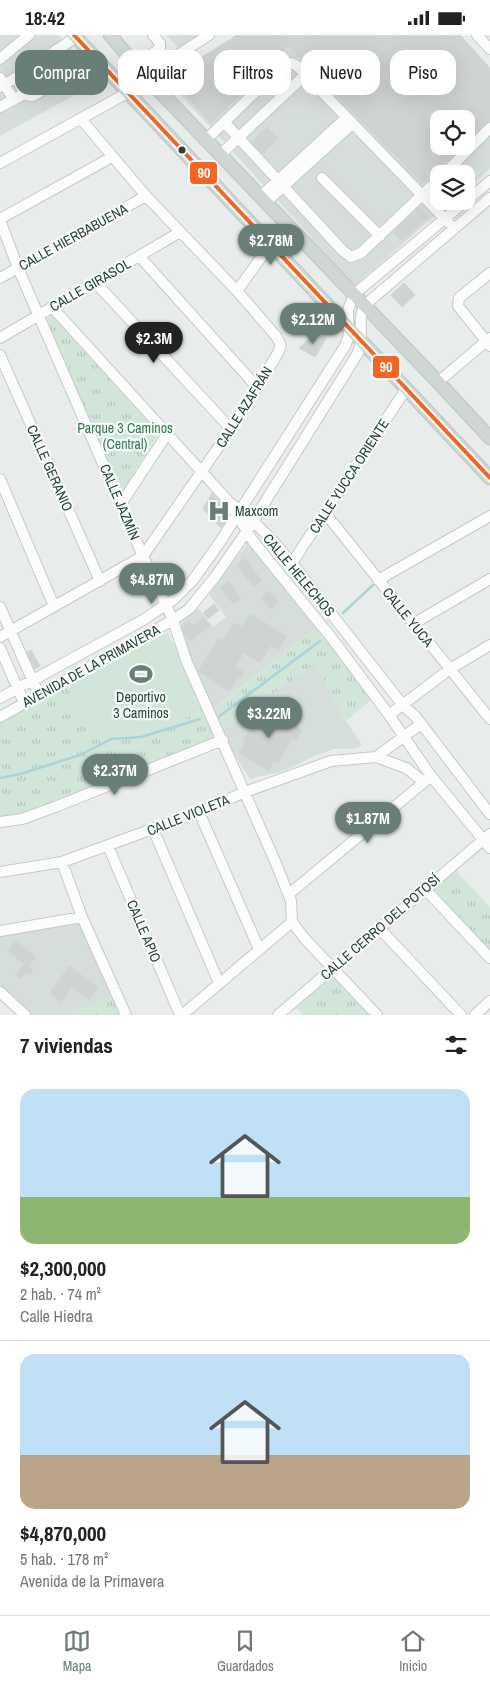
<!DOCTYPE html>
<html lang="es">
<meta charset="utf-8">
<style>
:root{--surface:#fff;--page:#f6f6f6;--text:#222;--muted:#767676;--line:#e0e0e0;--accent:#697e78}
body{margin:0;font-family:"Archivo Narrow",sans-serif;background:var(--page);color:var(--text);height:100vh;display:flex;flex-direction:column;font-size:19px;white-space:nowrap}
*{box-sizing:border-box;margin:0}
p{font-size:16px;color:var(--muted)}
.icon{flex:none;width:28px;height:28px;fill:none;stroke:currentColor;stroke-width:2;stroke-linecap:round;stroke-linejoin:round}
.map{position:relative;height:980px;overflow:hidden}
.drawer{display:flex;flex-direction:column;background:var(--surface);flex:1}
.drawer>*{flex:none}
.top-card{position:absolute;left:15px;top:15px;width:460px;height:45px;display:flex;gap:10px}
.controls{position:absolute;left:430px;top:75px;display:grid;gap:10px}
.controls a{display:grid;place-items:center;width:45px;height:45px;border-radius:10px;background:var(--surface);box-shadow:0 5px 20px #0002;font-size:25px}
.price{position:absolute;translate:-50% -42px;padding:0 11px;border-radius:18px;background:var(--accent);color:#fff;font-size:16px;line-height:32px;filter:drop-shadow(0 1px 2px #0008)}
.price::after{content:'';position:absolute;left:50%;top:30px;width:15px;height:11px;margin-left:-8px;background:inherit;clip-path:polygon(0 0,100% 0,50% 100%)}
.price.active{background:#222;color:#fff}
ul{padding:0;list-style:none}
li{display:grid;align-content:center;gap:10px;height:265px;padding:0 20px}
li+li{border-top:1px solid var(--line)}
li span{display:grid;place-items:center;height:155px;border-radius:15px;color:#555}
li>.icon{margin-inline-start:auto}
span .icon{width:90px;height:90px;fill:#fffc;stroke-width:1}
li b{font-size:21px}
h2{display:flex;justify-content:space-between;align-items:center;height:60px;padding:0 20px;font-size:21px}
.pill{padding:0 18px;border-radius:15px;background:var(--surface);box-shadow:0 5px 20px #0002;font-size:18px;line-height:45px}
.pill.active{background:var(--accent);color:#fff}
.status{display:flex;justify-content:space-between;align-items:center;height:35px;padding:0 25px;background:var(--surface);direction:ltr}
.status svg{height:14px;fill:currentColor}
.dock{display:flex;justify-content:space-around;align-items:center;height:70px;border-top:1px solid var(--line);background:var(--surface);font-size:14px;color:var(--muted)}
.dock a{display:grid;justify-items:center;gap:2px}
.dock .active{color:var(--accent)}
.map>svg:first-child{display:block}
.built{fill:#d6dedb;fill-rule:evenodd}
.grass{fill:url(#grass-tufts)}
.pitch{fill:#d1e6d8}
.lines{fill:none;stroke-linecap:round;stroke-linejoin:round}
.stream{stroke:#a9d4db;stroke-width:2.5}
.building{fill:#cfd4d2;stroke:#d1d6d4}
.minor-casing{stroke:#c5cac8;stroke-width:12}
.major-casing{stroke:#c3ccc9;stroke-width:15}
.minor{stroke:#fcfcfc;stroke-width:10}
.major{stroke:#cfd7d5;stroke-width:12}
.bus-1-casing{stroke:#f7fbf9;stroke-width:8}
.bus-1{stroke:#f26522;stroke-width:4}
.bus-dot{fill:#24423a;stroke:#f7fbf9;stroke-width:2}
.labels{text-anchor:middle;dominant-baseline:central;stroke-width:4.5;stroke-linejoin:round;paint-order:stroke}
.street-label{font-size:14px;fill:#24423a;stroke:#f7fbf9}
.park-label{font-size:14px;fill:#2d7a4b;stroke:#f7fbf9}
.poi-label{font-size:14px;fill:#24423a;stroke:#f7fbf9;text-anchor:start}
.line-badge{stroke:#f7fbf9;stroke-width:2}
.badge-label{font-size:14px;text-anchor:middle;font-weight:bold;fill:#fff}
</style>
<div class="status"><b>18:42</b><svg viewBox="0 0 49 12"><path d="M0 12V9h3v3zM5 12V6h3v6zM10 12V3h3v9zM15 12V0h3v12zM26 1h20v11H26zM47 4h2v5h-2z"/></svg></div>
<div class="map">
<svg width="490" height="980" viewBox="0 0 490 980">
<defs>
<pattern id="grass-tufts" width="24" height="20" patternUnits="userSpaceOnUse" patternTransform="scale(1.25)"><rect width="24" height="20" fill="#d1e6d8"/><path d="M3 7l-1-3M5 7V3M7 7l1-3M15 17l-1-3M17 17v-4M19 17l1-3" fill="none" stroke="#b3c6ba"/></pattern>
</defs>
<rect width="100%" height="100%" fill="#e8edeb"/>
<!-- built -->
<path class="built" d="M0,0H58L102,45L0,101Z
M166,0H200L180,14Z
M239,0L490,38V134L466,154V139H439V166H452L352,253L304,194L166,44ZM439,84H466V111H439Z
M247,509L253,513L318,592L208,678L178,594L183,586L198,573L213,592L226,582L209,559Z
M315,627L346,686L362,710L354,714H334L312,722L284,736L250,744L220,697Z
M79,888L112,961L65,980H27L0,955V901Z"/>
<!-- grass -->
<path class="grass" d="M51,280L158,398L121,460L46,286Z
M318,592L375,662L346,686L315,628L220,697L218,704L25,779L0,782V687L67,651L94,700L143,698L192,680L209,678Z
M454,834L490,872V917L432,855Z
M333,939L370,980H303L296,973Z
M112,961L122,980H65Z"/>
<!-- pitch -->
<path class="pitch" d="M167,598L181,622L208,678L192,680L143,698L94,700L67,651Z"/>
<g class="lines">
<!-- stream -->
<path class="stream" d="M343,578L373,550
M221,680L320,606
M0,743L20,739L80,720L111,704L141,702L200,684"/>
</g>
<!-- building -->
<path class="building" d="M237,0H460L490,33V86L485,88L466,107V84H439V111H462L422,149L288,11L211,89L170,42Z
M55,27L62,36L31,54L30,53L25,45Z
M267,92L278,103L263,119L252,107Z
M419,172L429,182L402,206L393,197Z
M404,248L415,260L402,272L391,260Z
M315,298L326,304L315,322L299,313Z
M212,458L227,475L229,480L221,493L203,474Z
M245,523L262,546L254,552L237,530Z
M228,546L241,563L233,569L220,552Z
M269,556L279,567L271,574L261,562Z
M214,569L219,575L208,584L203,578Z
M250,579L287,601L278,615L271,610L260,628L244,618L235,632L244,637L240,644L238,642L229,656L198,636L219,603L223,605L234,588L242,592Z
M203,582L210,590L191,606L184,598L182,591L189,585L193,591Z
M31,615L40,631L35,634L27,617Z
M264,672L302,695L296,705L293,703L278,728L274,725L269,736L239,718L245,708L243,706Z
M16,906L36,922L29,931L33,934L30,940L25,937L20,944L16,941L24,929L8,916Z
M69,931L98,952L89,965L72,952L61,967L50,958Z"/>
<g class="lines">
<defs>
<path id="minor" d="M477,0L490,14
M56,15L75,37
M0,24L29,0
M137,30L160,13V8L153,0
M145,41L209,0
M17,42C21,51 23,62 33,61L96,24
M0,43L14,65
M0,52L17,42L76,2
M0,72L24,59
M225,88L342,215L351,222L361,218L439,144
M207,104L284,29L291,28L297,31L449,188
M221,119L305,40
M0,128L127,58
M444,139L490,93
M322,143L380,201
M261,161L346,83
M466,166L490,146
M266,167L352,89
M0,184L112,122
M0,185L18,233L143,521L173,585L186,625L275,826L291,866L292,887L305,904L377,980
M139,221L256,351
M490,238L459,263L458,271L490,311
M0,243L146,161
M95,247L231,394
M237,256L270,210
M52,272L231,469C267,493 294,531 320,564C348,600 375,635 403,670L416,682L490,779
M0,303L180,197
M0,320L100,546
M438,347L490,303
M0,444L54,571
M121,469L167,399
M234,475L253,506L334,606L389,680L431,741L490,813
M326,479L490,684
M292,528L406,354
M378,545L490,481
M0,572L39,660
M413,589L490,544
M0,602L143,521L231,394L278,318L281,310L276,301L237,256L146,161L81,84
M0,613L24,668
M0,663L143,585L173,565L193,545L218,510L345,311C356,289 338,281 358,256L466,166
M389,680L450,634L490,610
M0,682L173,585L189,574L215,542L247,496L358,318C365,300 356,284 365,270L490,163
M376,722L421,689
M199,777L259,914
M0,787L22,784L55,772L223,705
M153,794L219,948
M108,811L180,980
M62,827L82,882L126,980
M0,837L62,827L199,777L245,757L331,726L376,722L406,733L424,747
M425,854L490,923
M289,859L429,743
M379,893L461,980
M0,896L82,882
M0,957L25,980
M182,980L292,887
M278,980L490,799
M475,980L490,966"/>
<path id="major" d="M74,0L490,443
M110,0L145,41L438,347L490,403"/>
</defs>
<!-- minor casing -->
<use href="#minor" class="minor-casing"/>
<!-- major casing -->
<use href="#major" class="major-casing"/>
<!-- minor -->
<use href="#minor" class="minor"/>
<!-- major -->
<use href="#major" class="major"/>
<defs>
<path id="bus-1" d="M74,0L490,443"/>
</defs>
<!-- bus-1 casing -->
<use href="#bus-1" class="bus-1-casing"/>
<!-- bus-1 -->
<use href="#bus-1" class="bus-1"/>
</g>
<!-- icons -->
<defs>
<symbol id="hospital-bare" viewBox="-9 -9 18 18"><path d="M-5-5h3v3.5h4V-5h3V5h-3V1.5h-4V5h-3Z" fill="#697e78" stroke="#f7fbf9" stroke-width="2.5" paint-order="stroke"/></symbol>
<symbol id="stadium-bare" viewBox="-9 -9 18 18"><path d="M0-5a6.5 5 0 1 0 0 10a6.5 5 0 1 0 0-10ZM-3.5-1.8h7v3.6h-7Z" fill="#697e78" stroke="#f7fbf9" stroke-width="2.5" paint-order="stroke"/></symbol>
</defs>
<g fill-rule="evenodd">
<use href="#hospital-bare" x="203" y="460" width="32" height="32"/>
<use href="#stadium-bare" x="125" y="623" width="32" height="32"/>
</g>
<!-- markers -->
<circle class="bus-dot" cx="182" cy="115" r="4.5"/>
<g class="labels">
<!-- street labels -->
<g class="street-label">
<text transform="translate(73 202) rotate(-29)">CALLE HIERBABUENA</text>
<text transform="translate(90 250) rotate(-30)">CALLE GIRASOL</text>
<text transform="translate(244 372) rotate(-58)">CALLE AZAFRÁN</text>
<text transform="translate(50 433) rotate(66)">CALLE GERANIO</text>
<text transform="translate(349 441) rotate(-57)">CALLE YUCCA ORIENTE</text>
<text transform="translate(120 467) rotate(67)">CALLE JAZMÍN</text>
<text transform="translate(299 540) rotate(50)">CALLE HELECHOS</text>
<text transform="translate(408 582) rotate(51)">CALLE YUCA</text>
<text transform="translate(91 631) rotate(-29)">AVENIDA DE LA PRIMAVERA</text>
<text transform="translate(188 780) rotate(-22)">CALLE VIOLETA</text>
<text transform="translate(380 892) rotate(-41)">CALLE CERRO DEL POTOSÍ</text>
<text transform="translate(144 896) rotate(67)">CALLE APIO</text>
</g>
<!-- park labels -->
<g class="park-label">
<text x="125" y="393">Parque 3 Caminos<tspan x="125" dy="16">(Central)</tspan></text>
</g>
<!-- poi labels -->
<g class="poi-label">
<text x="235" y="476">Maxcom</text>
<text x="141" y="662" text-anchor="middle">Deportivo<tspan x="141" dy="16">3 Caminos</tspan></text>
</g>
</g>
<g class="line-badge">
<rect x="189" y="126" width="29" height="24" rx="5" fill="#f26522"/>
<rect x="372" y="320" width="28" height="24" rx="5" fill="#f26522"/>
</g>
<g class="badge-label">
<text x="204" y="143">90</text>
<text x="386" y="337">90</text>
</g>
</svg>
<div class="controls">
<a><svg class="icon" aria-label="locate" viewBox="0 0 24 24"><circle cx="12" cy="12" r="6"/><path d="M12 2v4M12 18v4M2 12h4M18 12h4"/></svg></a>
<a><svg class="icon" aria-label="layers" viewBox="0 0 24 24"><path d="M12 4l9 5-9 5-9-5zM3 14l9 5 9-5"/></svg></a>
</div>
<b class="price" style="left:271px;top:231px">$2.78M</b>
<b class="price" style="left:313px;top:310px">$2.12M</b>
<b class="price active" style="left:154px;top:329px">$2.3M</b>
<b class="price" style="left:152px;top:570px">$4.87M</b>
<b class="price" style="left:269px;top:704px">$3.22M</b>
<b class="price" style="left:115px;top:761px">$2.37M</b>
<b class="price" style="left:368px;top:809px">$1.87M</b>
<div class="top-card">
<a class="pill active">Comprar</a>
<a class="pill">Alquilar</a>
<a class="pill">Filtros</a>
<a class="pill">Nuevo</a>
<a class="pill">Piso</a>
</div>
</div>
<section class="drawer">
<h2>7 viviendas<svg class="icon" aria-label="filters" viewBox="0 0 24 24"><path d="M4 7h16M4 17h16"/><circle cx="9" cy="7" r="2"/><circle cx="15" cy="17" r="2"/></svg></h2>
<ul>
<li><span style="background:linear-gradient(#bfe0f5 70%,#8fb573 0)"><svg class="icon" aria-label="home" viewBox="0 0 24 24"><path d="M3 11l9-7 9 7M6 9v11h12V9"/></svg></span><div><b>$2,300,000</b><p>2 hab. · 74 m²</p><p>Calle Hiedra</p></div></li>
<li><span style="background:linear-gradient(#bfe0f5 65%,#b9a48a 0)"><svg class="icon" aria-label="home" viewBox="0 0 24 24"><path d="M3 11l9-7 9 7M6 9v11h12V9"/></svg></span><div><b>$4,870,000</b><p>5 hab. · 178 m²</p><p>Avenida de la Primavera</p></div></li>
</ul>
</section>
<nav class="dock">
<a class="active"><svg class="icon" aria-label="map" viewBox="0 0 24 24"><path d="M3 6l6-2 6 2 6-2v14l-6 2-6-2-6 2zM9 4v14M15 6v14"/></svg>Mapa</a>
<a><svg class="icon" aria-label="saved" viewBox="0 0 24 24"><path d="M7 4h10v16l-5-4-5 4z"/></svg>Guardados</a>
<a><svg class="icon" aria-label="home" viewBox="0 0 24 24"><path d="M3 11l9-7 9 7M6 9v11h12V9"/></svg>Inicio</a>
</nav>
